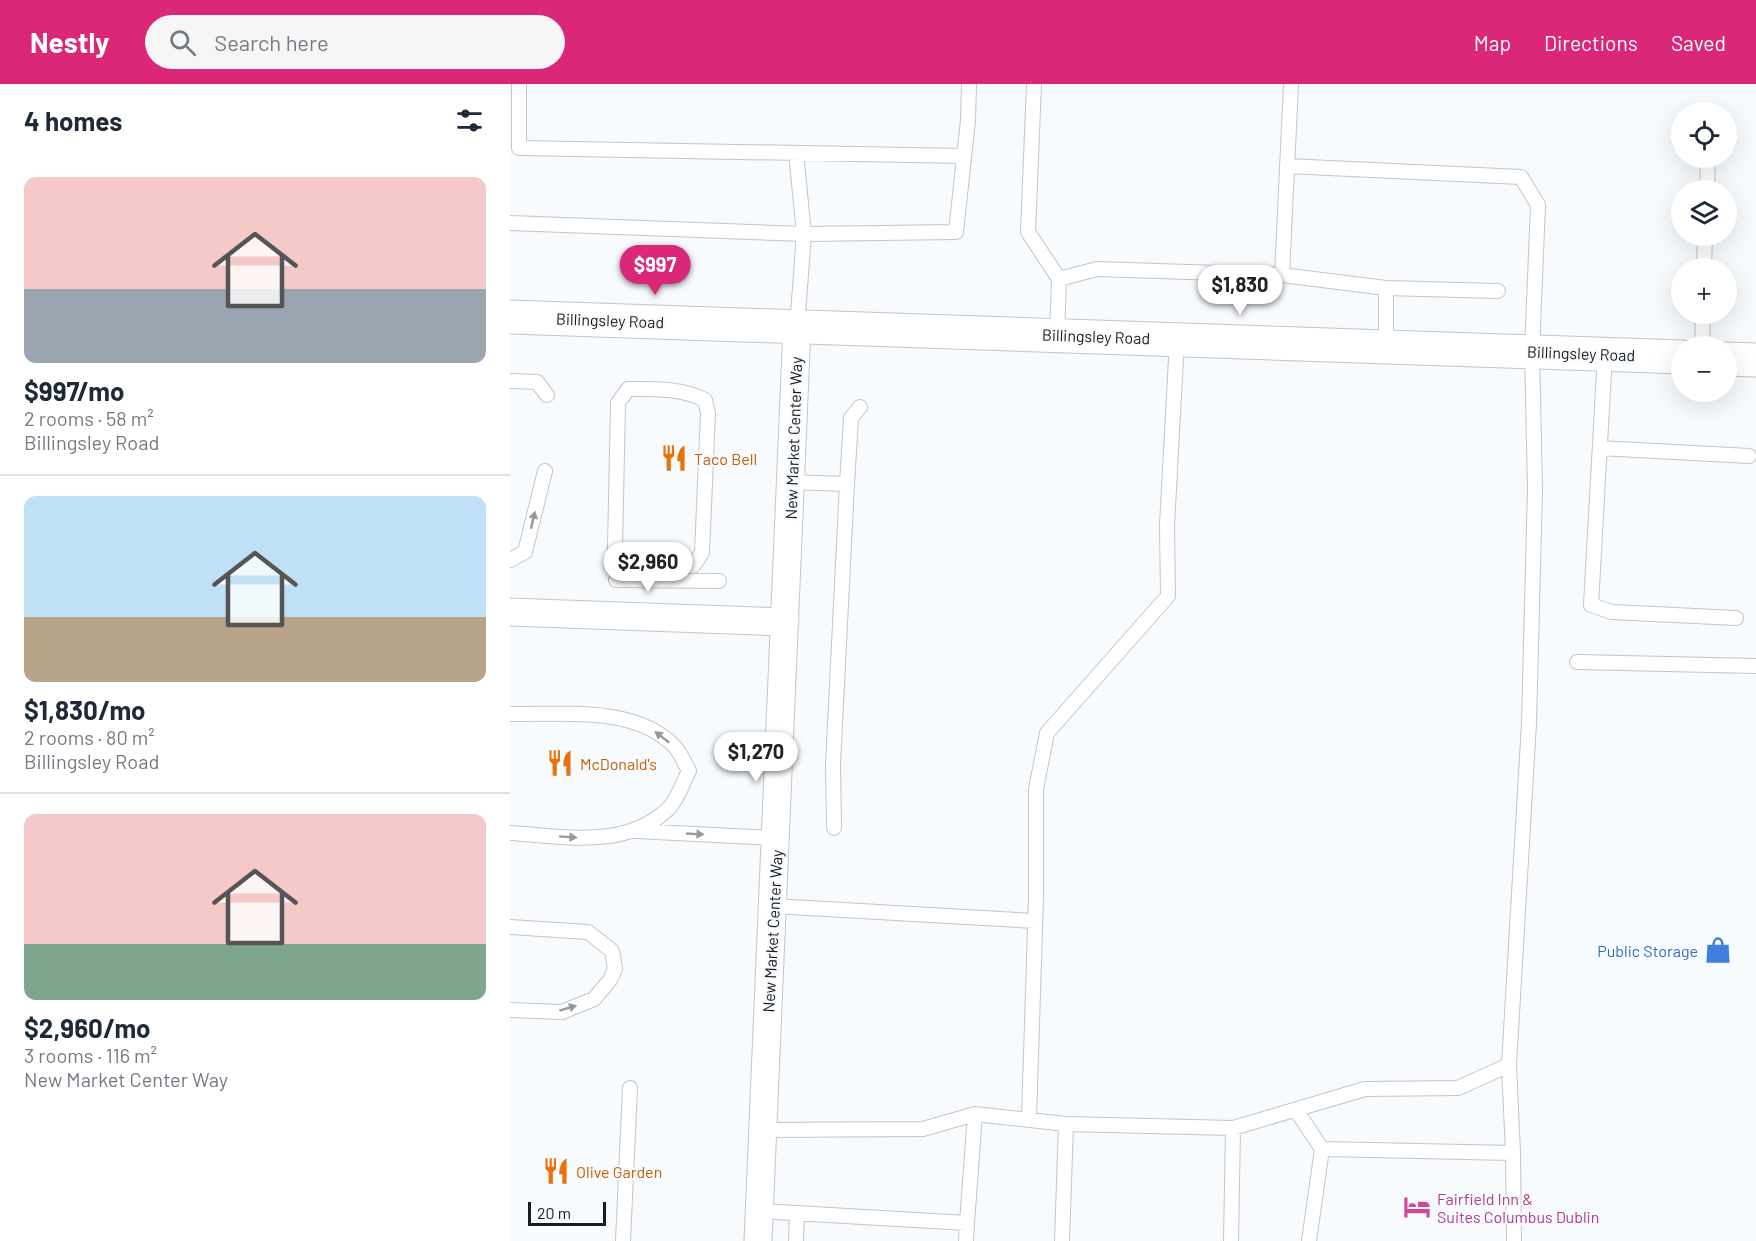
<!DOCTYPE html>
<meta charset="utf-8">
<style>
:root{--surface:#fff;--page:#f6f6f7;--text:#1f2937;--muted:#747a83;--line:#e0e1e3;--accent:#db2777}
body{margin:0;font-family:Barlow,sans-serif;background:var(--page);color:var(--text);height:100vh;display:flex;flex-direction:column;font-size:22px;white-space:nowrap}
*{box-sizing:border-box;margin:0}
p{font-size:20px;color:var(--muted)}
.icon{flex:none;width:33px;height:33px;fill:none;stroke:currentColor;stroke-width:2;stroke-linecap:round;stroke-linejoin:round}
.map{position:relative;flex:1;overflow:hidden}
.side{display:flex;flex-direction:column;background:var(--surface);width:510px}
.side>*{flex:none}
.controls{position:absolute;left:1161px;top:18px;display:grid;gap:12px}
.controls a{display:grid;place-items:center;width:66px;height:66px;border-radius:50%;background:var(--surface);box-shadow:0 6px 24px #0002;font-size:30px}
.scale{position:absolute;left:18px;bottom:15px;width:78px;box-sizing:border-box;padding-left:6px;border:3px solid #1a1b1d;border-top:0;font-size:16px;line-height:21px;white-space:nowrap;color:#1a1b1d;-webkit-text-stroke:4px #f8fbfe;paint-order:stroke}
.price{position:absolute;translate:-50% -51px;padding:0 14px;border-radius:21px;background:#fff;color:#222;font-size:20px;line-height:39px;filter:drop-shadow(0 2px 3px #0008)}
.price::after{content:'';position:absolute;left:50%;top:36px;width:18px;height:14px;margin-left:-9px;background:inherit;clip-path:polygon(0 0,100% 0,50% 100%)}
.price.selected{background:var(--accent);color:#fff}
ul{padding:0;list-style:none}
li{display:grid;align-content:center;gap:12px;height:318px;padding:0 24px}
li+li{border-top:2px solid var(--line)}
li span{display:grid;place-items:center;height:186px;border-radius:12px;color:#555}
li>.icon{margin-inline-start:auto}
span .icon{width:108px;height:108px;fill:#fffc;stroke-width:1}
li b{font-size:26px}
h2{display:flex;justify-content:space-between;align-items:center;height:72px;padding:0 24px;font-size:26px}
header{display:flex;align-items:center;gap:36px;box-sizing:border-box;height:84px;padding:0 30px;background:var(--accent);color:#fff}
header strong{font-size:28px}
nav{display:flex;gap:33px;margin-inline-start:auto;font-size:21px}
.search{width:420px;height:54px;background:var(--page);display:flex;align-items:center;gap:15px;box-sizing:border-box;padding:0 21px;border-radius:33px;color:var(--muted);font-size:22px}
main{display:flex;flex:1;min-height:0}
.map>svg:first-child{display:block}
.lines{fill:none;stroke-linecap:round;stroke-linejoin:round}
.service-casing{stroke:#c2c5c9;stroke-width:16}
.minor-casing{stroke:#c2c5c9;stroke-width:29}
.tertiary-casing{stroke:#c2c5c9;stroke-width:35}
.service{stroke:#fff;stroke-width:14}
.minor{stroke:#fff;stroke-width:27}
.tertiary{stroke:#fff;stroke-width:33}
.oneway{fill:#989899}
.labels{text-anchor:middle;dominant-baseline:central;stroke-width:4.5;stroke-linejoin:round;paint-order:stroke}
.street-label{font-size:16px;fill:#1a1b1d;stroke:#f8fbfe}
.food-label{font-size:16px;fill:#c56008;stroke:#f8fbfe;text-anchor:start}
.shop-label{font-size:16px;fill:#366cbe;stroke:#f8fbfe;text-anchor:end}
.hotel-label{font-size:16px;fill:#b23c85;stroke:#f8fbfe;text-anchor:start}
</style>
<header>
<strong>Nestly</strong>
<div class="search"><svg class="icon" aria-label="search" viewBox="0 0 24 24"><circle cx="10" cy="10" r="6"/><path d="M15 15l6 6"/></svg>Search here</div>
<nav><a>Map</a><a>Directions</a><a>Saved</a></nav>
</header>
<main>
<section class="side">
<h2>4 homes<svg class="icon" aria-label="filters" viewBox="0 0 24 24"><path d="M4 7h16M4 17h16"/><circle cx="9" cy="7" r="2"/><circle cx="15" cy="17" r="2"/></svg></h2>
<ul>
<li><span style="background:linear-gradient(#f6c9c9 60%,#9aa5b1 0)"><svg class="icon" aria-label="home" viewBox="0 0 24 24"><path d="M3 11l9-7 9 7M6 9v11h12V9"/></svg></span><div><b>$997/mo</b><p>2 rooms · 58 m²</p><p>Billingsley Road</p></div></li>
<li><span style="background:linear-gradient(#bfe0f5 65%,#b9a48a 0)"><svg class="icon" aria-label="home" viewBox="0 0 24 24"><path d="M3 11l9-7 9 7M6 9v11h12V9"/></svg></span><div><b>$1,830/mo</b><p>2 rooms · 80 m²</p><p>Billingsley Road</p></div></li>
<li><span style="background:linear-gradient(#f6c9c9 70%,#7fa58c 0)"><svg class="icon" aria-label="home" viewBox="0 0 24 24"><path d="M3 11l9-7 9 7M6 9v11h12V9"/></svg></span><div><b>$2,960/mo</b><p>3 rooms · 116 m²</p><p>New Market Center Way</p></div></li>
</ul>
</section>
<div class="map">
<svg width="1246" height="1157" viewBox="0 0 1246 1157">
<rect width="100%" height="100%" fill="#f8fbfe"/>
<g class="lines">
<defs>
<path id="service" d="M9,0V64L454,72
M524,0L518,148L549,195L547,251
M1197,106L1198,74
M0,139L294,150L286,69
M1194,184L1195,152
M772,191L876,204V262
M549,195L587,185L772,191L781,0
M876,204L988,207
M287,243L294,150L446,148L458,36L459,0
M1192,262L1193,230
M1095,270L1081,521L1102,528L1226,534
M0,297L27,298L37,311
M118,305C143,305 172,304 195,316L198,329L192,469L183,482L116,483L109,479L105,464L108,319Z
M1090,364L1239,372
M281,398L337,400L341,334L350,323
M0,476L15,468L35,387
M106,496L209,497
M1067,578L1246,582
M0,630C52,631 126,621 165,663C171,670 175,680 179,687C173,698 168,715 159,724C117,766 53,752 0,749
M324,744L323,680L337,400
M126,747L266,754
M263,822L525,837
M0,843L78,848L102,867L105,885L100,896L84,915L52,928L0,926
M786,1026L812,1065L1003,1069L999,981
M519,1035L526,813V705L537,649L658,512L657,441L667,256
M556,1040L723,1044
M253,1046L413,1045L465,1030L556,1040L552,1157
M1003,1069L1004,1157
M250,1127L457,1139L465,1030
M113,1157L120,1004
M286,1157L287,1131
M456,1157L457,1139
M721,1157L723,1044L855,1005L948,1004L999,981L1019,639L1025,405L1022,267L1028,121L1011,93L777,82
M799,1157L812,1065"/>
<path id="minor" d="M0,528L275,538
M248,1157L287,243"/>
<path id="tertiary" d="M0,233L1172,273
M1216,275L1246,276"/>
</defs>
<!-- service casing -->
<use href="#service" class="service-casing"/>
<!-- minor casing -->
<use href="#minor" class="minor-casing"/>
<!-- tertiary casing -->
<use href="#tertiary" class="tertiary-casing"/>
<!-- service -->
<use href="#service" class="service"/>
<!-- minor -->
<use href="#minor" class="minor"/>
<!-- tertiary -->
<use href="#tertiary" class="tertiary"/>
</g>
<!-- one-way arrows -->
<defs><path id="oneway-solid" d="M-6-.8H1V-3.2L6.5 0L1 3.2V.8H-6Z" transform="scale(1.5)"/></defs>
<g class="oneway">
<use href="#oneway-solid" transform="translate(23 436) rotate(-77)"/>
<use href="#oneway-solid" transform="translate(152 653) rotate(-142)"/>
<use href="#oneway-solid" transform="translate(185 750) rotate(3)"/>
<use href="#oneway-solid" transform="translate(58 753) rotate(4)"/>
<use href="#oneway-solid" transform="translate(58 924) rotate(-17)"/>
</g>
<!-- icons -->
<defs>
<symbol id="restaurant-bare" viewBox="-9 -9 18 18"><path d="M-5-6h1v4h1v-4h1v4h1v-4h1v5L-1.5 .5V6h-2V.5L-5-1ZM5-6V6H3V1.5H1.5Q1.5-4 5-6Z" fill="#e8710a" stroke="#f8fbfe" stroke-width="2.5" paint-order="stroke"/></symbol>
<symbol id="shop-bare" viewBox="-9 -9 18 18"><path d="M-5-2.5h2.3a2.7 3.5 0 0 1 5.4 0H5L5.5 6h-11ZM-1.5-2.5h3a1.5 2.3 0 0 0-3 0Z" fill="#3f7fe0" stroke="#f8fbfe" stroke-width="2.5" paint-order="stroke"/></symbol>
<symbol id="hotel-bare" viewBox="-9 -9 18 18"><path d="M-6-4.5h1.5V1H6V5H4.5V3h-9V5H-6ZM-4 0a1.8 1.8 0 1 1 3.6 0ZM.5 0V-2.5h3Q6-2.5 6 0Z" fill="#d1479c" stroke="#f8fbfe" stroke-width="2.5" paint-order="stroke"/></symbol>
</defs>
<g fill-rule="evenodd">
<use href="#restaurant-bare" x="145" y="355" width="38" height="38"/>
<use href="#restaurant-bare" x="31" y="660" width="38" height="38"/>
<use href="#shop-bare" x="1189" y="847" width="38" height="38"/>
<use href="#restaurant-bare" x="27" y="1068" width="38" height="38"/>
<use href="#hotel-bare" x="888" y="1104" width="38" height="38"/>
</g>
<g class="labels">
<!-- street labels -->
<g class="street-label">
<text transform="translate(100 236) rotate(2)">Billingsley Road</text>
<text transform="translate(586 252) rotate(2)">Billingsley Road</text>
<text transform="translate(1071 269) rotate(2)">Billingsley Road</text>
<text transform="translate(283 354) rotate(-88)">New Market Center Way</text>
<text transform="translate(262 847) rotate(-87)">New Market Center Way</text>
</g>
<!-- food labels -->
<g class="food-label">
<text x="184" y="374">Taco Bell</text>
<text x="70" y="679">McDonald's</text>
<text x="66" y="1087">Olive Garden</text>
</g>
<!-- shop labels -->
<g class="shop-label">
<text x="1188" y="866">Public Storage</text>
</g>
<!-- hotel labels -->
<g class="hotel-label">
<text x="927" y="1114">Fairfield Inn &amp;<tspan x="927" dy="18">Suites Columbus Dublin</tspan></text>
</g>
</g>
</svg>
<div class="controls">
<a><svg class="icon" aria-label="locate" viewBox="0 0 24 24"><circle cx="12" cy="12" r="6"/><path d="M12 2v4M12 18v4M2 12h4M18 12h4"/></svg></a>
<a><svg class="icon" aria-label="layers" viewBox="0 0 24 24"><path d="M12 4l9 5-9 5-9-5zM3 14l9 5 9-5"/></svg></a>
<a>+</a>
<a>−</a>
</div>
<div class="scale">20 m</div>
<b class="price selected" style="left:145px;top:212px">$997</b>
<b class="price" style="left:730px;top:232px">$1,830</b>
<b class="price" style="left:138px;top:509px">$2,960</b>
<b class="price" style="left:246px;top:699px">$1,270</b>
</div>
</main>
